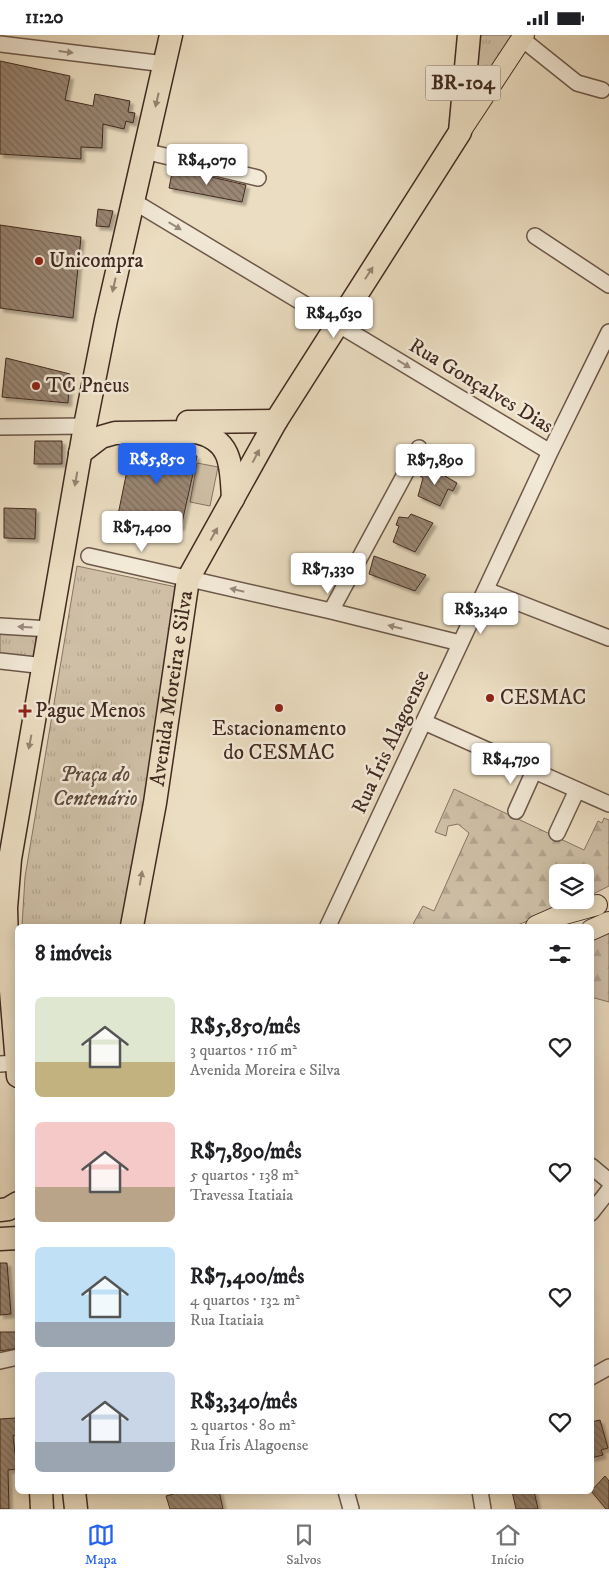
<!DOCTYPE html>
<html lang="pt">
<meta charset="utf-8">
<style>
:root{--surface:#fff;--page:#f2f2f2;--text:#202124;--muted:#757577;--line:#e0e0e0;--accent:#2563eb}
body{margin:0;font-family:"IM FELL DW Pica",serif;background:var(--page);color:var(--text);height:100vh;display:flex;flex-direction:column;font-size:19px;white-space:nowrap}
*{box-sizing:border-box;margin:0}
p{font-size:16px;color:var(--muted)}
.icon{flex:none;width:28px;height:28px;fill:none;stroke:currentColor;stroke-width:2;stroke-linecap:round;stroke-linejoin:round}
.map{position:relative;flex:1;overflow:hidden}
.side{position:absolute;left:15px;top:889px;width:579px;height:570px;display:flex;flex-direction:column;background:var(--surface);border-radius:8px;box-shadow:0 2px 12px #0003}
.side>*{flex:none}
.tools{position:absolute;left:549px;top:829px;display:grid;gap:10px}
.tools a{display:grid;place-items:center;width:45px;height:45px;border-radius:8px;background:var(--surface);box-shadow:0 2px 12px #0003;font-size:25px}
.price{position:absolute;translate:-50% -42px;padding:0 11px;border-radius:5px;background:#fff;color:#222;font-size:16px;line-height:32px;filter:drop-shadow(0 1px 2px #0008)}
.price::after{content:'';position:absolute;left:50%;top:30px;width:15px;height:11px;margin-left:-8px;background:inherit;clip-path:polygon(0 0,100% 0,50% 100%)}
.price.active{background:var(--accent);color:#fff}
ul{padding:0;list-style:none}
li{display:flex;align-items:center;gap:15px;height:125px;padding:0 20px}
li span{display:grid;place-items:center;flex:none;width:140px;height:100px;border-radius:8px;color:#555}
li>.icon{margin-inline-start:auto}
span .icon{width:60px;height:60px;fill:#fffc;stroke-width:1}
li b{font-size:21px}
h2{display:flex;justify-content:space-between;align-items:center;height:60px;padding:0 20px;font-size:21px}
.status{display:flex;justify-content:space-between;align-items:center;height:35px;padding:0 25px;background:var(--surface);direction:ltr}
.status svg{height:14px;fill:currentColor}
.tab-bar{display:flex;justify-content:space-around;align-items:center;height:70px;border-top:1px solid var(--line);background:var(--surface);font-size:14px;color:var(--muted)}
.tab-bar a{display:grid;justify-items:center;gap:2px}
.tab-bar .active{color:var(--accent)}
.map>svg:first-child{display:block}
.forest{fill:url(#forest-firs);stroke:#887464}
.park{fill:url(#park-tufts);stroke:#887464}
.pitch{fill:#cebfa6;stroke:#887464}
.building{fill:url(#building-back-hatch);stroke:#422a21;filter:url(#shadow)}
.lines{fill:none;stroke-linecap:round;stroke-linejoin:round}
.minor-casing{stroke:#6c5749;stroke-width:18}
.major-casing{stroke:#422a21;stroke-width:22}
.highway-casing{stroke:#422a21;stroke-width:25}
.minor{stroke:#f2e9d7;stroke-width:15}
.major{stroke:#ebddc1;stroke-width:20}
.highway{stroke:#ebddc1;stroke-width:22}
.oneway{fill:#9a8a7c}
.oneway2{fill:#968471}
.poi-dot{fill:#8f2418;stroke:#f2e9d7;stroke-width:2}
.labels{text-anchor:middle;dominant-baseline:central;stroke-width:5;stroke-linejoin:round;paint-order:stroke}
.shield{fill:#f2e9d7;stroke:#776358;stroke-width:1}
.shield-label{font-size:20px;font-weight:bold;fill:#422a21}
.poi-label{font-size:21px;fill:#422a21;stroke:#f2e9d7;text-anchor:start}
.street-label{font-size:21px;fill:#422a21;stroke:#f2e9d7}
.park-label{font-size:21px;font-style:italic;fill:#5e483c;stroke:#f2e9d7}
</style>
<div class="status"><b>11:20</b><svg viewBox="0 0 49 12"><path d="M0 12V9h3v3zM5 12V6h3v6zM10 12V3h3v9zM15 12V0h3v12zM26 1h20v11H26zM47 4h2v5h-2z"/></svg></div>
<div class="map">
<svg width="609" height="1474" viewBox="0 0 609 1474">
<defs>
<pattern id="forest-firs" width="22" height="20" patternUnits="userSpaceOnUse" patternTransform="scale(1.25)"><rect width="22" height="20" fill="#cebfa6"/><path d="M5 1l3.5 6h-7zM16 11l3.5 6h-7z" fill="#b2a48f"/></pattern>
<pattern id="park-tufts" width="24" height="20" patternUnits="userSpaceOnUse" patternTransform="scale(1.25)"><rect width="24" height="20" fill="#cebfa6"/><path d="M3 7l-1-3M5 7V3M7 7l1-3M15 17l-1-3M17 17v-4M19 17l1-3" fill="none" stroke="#b2a48f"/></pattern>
<pattern id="building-back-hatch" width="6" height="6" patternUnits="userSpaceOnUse" patternTransform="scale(1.25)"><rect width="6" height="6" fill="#9a8774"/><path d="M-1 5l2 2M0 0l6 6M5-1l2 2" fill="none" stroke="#7f6f5f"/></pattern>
<filter id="shadow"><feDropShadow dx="3.5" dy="3.5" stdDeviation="1" flood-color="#0004"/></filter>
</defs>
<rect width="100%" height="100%" fill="#ebddc1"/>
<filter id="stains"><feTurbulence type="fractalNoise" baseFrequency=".004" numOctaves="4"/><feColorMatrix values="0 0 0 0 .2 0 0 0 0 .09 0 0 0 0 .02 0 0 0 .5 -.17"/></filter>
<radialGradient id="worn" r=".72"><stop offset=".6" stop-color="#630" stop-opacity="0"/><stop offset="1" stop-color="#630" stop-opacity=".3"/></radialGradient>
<!-- forest -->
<path class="forest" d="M454,754L584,815L598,786L602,788L604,783L609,785V851L585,863V838H558V865H579L515,891H412L423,871L434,876L469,798L458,789L448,791L446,801L435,797Z
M609,895V967L591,962V904Z"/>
<!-- park -->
<path class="park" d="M476,0H524L468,81Z
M77,531L181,553L123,891H22L25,842Z
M0,595L37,598L33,625L0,622Z"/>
<!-- pitch -->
<path class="pitch" d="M197,428L218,432L210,471L190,467Z"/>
<!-- building -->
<path class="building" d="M0,26L70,41L65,65L93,71L95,59L130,66L128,77L135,78L133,88L126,86L124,94L103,89L102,113L81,112V124L0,119Z
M173,133L246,150L242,167L169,153Z
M98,174L113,176L109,192L96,191Z
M0,190L81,202L73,283L0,273Z
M6,323L70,339L68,368L2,362Z
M35,406H62V429H34Z
M132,411H147L197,421L181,492L118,480Z
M426,430L457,448L453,456L448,454L440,471L418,461L423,443L420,441Z
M4,473L36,474L35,504L4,503Z
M411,479L433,488L415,517L393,507L399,491L396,490L399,482L408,483Z
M374,521L426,540L415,556L369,539Z
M0,1228H7L11,1279L0,1280Z
M0,1297H18V1313L0,1316Z
M16,1383V1400L13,1401L17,1434L8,1435L9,1474H0V1384Z
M600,1385L608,1413L601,1415L603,1420L591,1423V1387Z
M605,1441L609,1446V1474H606L591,1456Z
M184,1456H219L223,1474H170L166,1461Z
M512,1456H534L538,1474H516Z"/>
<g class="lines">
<defs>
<path id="minor" d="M522,4L577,48L602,55
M0,9L165,29
M144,116L258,143
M133,166L550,417
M535,201L609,250
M0,392L85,391
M89,521L331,576L460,608
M486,555L609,603
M331,576L419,413
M0,591L50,594
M0,626L45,631
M424,687L609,769
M516,776L534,736
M557,798L577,755
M328,891L550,417L609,297
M0,1029L16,1028
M591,1131L609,1146
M591,1178L609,1155
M0,1326L18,1322
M591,1342L609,1332
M346,1456L351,1474
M480,1456L483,1474"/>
<path id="major" d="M460,97L524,0
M536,891L561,880L597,870
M591,895L609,887"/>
<g id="highway">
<path d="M188,387L276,386"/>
<path d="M80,418L101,402L115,398L196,397C233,405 231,432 233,464"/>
<path id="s1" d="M132,891L155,768L188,544L276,386L460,97L469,0"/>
<path d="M18,1041L7,907L6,873L10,824L85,391L106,285L171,0"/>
<path d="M0,1175L8,1174L18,1168"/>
<path d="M0,1204L18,1203"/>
<path d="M41,1456L42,1474"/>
<path d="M74,1456L76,1474"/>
</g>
</defs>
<!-- minor casing -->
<use href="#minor" class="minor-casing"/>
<!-- major casing -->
<use href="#major" class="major-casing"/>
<!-- highway casing -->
<use href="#highway" class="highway-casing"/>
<!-- minor -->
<use href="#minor" class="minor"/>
<!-- major -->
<use href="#major" class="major"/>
<!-- highway -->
<use href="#highway" class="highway"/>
</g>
<!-- one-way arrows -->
<defs><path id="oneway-solid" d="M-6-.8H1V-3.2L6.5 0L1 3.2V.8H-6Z" transform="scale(1.25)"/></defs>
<g class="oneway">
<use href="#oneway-solid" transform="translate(66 17) rotate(7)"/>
<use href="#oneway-solid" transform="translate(175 191) rotate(31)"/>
<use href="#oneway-solid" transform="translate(404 329) rotate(31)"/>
<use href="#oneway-solid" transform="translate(237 555) rotate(-167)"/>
<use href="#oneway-solid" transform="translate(25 592) rotate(-176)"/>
<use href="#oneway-solid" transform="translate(395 592) rotate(-166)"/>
</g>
<g class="oneway2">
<use href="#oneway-solid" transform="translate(157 65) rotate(103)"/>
<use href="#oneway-solid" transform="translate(369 238) rotate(-57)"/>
<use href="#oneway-solid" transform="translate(114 250) rotate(103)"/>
<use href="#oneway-solid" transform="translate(256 421) rotate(-62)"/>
<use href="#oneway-solid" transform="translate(76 444) rotate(100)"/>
<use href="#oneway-solid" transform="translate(214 499) rotate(-61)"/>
<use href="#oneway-solid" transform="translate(30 707) rotate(101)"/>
<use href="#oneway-solid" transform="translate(141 843) rotate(-80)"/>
</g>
<!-- markers -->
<g class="poi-dot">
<circle cx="39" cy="226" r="5"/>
<circle cx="36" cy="351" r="5"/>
<circle cx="490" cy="663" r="5"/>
<circle cx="279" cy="673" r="5"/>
<path d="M22.5 668.5h5v5h5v5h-5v5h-5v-5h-5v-5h5z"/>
</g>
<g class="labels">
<!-- shield labels -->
<rect class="shield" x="425.5" y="30.5" width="75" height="35" rx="4"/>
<g class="shield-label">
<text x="463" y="48">BR-104</text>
</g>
<!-- poi labels -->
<g class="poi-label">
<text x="49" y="226">Unicompra</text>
<text x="46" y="351">TC Pneus</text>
<text x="500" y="663">CESMAC</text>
<text x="35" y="676">Pague Menos</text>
<text x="279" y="694" text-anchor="middle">Estacionamento<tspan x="279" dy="24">do CESMAC</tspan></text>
</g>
<!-- street labels -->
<g class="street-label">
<text transform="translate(481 351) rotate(31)">Rua Gonçalves Dias</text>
<text stroke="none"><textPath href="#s1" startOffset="241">Avenida Moreira e Silva</textPath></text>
<text transform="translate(391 707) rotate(-65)">Rua Íris Alagoense</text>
</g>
<!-- park labels -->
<g class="park-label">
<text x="95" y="740">Praça do<tspan x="95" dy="24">Centenário</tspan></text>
</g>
</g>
<rect width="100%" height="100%" filter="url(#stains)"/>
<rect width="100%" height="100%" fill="url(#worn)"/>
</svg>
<div class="tools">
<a><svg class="icon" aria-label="layers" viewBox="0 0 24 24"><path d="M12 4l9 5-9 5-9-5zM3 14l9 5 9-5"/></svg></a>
</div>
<b class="price" style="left:207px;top:151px">R$4,070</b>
<b class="price" style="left:334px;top:304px">R$4,630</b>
<b class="price active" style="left:157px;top:450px">R$5,850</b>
<b class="price" style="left:435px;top:451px">R$7,890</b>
<b class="price" style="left:142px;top:518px">R$7,400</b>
<b class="price" style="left:328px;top:560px">R$7,330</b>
<b class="price" style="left:481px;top:600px">R$3,340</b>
<b class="price" style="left:511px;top:750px">R$4,790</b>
<section class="side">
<h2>8 imóveis<svg class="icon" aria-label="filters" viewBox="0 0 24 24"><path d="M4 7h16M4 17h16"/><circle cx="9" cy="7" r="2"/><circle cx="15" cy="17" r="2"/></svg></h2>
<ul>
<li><span style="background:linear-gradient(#dfe7d0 65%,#c2b280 0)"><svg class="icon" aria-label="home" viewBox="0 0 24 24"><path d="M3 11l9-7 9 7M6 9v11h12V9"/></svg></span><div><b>R$5,850/mês</b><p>3 quartos · 116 m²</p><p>Avenida Moreira e Silva</p></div><svg class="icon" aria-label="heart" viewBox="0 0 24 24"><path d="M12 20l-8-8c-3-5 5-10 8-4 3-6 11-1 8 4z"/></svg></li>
<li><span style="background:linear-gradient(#f6c9c9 65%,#b9a48a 0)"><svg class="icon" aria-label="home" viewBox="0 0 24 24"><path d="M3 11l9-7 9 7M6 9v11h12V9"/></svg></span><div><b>R$7,890/mês</b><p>5 quartos · 138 m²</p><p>Travessa Itatiaia</p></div><svg class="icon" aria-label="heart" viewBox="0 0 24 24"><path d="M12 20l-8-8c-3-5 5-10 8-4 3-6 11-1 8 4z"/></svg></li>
<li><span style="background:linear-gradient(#bfe0f5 75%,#9aa5b1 0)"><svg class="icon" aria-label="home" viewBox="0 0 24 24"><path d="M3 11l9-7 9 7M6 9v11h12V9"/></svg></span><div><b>R$7,400/mês</b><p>4 quartos · 132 m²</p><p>Rua Itatiaia</p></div><svg class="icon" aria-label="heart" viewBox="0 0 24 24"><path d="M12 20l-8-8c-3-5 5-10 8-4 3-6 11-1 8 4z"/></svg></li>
<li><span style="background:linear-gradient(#c9d6e8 70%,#9aa5b1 0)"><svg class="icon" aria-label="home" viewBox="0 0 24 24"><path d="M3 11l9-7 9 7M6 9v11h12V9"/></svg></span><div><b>R$3,340/mês</b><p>2 quartos · 80 m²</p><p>Rua Íris Alagoense</p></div><svg class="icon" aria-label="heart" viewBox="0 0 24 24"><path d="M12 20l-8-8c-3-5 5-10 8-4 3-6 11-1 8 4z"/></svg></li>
</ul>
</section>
</div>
<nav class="tab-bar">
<a class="active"><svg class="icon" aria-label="map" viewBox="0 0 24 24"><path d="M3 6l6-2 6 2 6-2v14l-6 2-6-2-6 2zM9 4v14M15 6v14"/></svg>Mapa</a>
<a><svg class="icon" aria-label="saved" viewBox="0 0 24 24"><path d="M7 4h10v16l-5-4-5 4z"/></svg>Salvos</a>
<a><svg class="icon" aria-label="home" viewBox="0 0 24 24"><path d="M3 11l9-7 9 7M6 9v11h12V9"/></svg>Início</a>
</nav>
